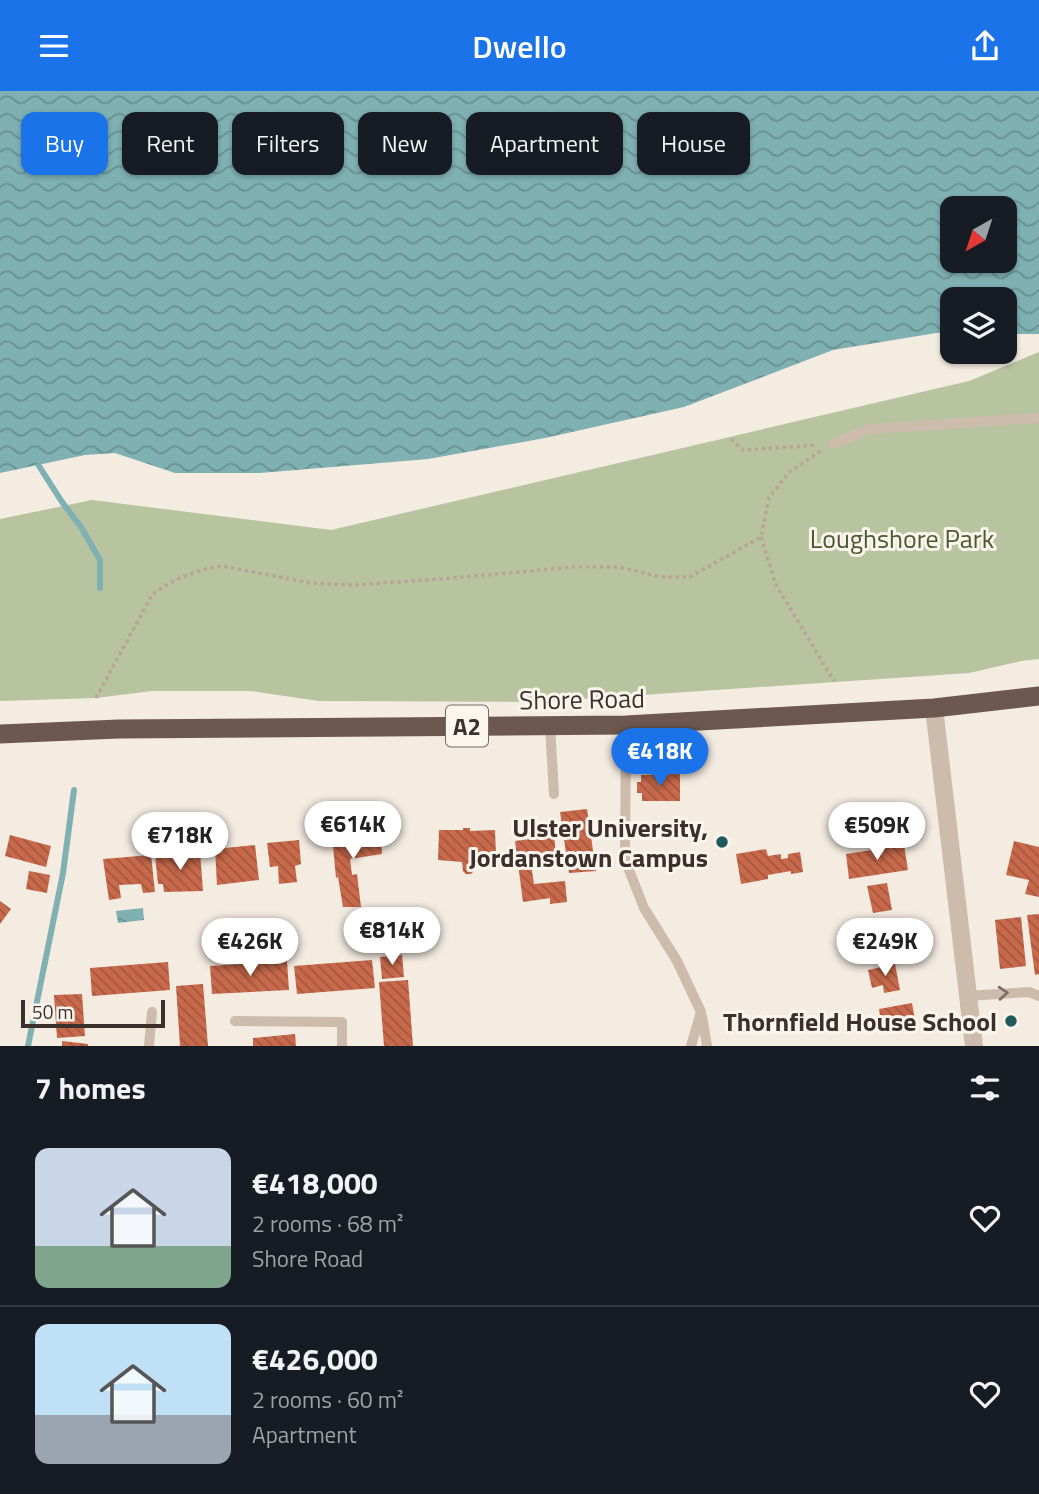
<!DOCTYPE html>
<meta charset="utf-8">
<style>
:root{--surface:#171b24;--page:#20242c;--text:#f1f3f6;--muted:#9ea1a6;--line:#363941;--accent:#1a73e8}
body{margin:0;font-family:"Titillium Web",sans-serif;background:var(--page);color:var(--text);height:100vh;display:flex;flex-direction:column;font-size:26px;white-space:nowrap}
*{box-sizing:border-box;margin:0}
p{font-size:23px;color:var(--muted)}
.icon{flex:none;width:38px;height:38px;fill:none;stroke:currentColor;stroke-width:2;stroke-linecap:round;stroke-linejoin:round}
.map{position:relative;height:955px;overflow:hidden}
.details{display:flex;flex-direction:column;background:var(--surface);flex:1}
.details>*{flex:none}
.top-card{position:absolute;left:21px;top:21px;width:998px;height:63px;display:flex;gap:14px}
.needle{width:46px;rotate:219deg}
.controls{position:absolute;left:940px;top:105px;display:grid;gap:14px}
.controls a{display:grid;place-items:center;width:77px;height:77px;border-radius:14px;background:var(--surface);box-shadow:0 2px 5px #0004;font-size:35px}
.scale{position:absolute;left:21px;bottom:18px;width:144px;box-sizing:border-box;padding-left:7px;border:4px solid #3b302b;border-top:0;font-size:19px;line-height:24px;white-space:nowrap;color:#3b302b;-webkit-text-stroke:5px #fbf5ee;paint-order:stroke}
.price{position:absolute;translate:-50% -60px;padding:0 16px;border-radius:24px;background:#fff;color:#222;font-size:23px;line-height:46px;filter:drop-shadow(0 2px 4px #0008)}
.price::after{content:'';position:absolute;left:50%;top:42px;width:21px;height:16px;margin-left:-10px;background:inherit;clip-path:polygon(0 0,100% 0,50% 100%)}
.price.active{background:var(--accent);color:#fff}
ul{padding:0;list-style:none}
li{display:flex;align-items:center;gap:21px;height:175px;padding:0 35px}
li+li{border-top:2px solid var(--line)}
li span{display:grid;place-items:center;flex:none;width:196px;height:140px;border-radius:14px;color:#555}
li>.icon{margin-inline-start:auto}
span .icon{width:84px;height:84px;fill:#fffc;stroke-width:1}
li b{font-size:30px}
h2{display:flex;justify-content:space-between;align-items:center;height:84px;padding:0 35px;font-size:30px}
.tag{padding:0 24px;border-radius:14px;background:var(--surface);box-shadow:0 2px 5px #0004;font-size:24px;line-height:63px}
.tag.active{background:var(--accent);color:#fff}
header{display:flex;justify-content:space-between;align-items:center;height:91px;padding:0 35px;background:var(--accent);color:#fff;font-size:32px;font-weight:600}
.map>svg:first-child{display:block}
.green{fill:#b8c4a0}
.water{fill:url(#water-waves);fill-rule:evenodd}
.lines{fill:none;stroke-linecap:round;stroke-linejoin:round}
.stream{stroke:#7fb0b2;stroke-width:6}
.building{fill:url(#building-back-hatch)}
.path{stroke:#b9a596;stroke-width:3.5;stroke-dasharray:3.5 3.5;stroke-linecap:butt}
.service{stroke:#cdbbac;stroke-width:10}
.tertiary{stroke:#cdbbac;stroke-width:18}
.trunk{stroke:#6c584f;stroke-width:19}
.oneway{stroke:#7d6f65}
.poi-dot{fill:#1f5a5e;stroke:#fbf5ee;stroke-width:2.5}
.labels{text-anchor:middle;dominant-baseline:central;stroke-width:6;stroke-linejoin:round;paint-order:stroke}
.shield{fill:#fbf5ee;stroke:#756b66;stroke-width:2}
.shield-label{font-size:24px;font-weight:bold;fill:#3b302b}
.park-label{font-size:26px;fill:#4a5a2e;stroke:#fbf5ee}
.street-label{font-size:26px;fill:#3b302b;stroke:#fbf5ee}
.poi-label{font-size:26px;font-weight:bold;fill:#3b302b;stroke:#fbf5ee;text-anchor:end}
</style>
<header><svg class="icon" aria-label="menu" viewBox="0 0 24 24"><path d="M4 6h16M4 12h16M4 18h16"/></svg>Dwello<svg class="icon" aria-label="share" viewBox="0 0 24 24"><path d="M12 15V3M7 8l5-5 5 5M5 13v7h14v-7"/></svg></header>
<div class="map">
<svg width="1039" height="955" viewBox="0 0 1039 955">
<defs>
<pattern id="water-waves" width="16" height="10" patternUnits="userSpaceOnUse" patternTransform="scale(1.75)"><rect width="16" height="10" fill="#7fb0b2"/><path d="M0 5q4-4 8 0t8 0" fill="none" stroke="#699091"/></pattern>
<pattern id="building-back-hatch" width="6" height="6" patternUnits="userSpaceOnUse" patternTransform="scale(1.75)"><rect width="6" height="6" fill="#c8694b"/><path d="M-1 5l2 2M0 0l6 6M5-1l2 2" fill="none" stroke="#a4573f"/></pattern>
</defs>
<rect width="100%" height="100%" fill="#f4ebe1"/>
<!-- green -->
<path class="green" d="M1039,261V568L1021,570L969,582L539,611L319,610L250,600H152L96,607L0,610V428L92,409L331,439L969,290Z"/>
<!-- water -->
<path class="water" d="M0,0H1039V243H1005L1004,208H952V242H936L833,259L684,316L545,347L428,368L260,382H175L115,362L85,364L0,382ZM952,117H1004V170H952Z
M143,817L144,829L118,832L116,820Z"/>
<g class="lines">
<!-- stream -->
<path class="stream" d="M39,375L62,411L81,436L100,469V497
M28,955L63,782L74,699"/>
</g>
<!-- building -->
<path class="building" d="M680,683V710H642V702H637V691H641V684Z
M587,718L596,780L569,782L560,721Z
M373,734L375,752L381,751L382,763L350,768L352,784L357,783L361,816H343L338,786L336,787L332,744L357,741L356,737Z
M463,737H470V740L495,739L496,764H502L503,775H492L491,771L474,770L475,779L471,783H466L463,780L462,771L438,769L439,739H463Z
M10,744L51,755L46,776L5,765Z
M554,745L556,763L530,767L534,793L565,790L567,811L550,813V807L523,811L515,750Z
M299,749L301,773L295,775L297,791L279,793L278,775L270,776L267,752Z
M1014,750L1039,756V806L1025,803L1029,789L1006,784Z
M255,754L259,789L217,794L215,758Z
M904,754L908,779L849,788L846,763Z
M766,758L768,765L781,763V768L788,767V763L800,761L803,781L791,783V780L768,784V788L741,793L736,763Z
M200,760L203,800L164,801L163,793H158L155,764Z
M151,764L155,801L143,802L141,793L119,794L121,807L109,809L103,768Z
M29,780L50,784L47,802L26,798Z
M887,792L892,819L873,822L867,795Z
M0,810L11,818L0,833Z
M1039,823V883L1035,884L1027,824Z
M1021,826L1026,875L1000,878L995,829Z
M891,831L898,859L878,863L876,854L864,857L862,845L872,843L871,836Z
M402,864L404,886L382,888L380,866Z
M372,869L375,897L297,903L294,875Z
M287,870L289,899L212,903L210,875Z
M168,871L170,899L92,905L90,877Z
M895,873L900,899L884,902L883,894L872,897L868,879Z
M408,889L413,955H384L379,891Z
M203,893L208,955H180L176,895Z
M82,903L85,945L57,947L54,904Z
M912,912L915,929L908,930L909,937L891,940L889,930L881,931L879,918Z
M295,943L296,955H253V947Z
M62,950L88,953V955H62Z"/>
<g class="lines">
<!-- path -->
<path class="path" d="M731,348L743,359L818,354
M761,446L776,494L834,590
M96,607L152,504C170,489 198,478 222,475L311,492L354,494L441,488L575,476H620L661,486H690L761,446L769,407L789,381L822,359"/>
<!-- service -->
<path class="service" d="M833,353L869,338L1039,327
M626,634L625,769L644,817L677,870L701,921L691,955
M550,635L554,703
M967,905L1029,901L1039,905
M702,925L707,955
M235,930L342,931V955
M149,955L152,921"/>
<!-- tertiary -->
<path class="tertiary" d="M934,617L974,955"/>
<!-- trunk -->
<path class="trunk" d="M0,643L119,638L626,634L934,617L1039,605"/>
</g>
<!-- one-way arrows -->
<defs><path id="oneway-chevron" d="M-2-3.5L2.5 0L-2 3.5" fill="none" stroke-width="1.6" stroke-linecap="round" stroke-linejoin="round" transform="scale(1.75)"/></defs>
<use class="oneway" href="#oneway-chevron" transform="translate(1003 902) rotate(-4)"/>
<!-- markers -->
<g class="poi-dot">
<circle cx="722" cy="751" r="7"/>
<circle cx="1011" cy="930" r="7"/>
</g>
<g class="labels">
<!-- shield labels -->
<rect class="shield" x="446" y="614.5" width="42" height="41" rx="5"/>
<g class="shield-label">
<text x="467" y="635">A2</text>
</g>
<!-- park labels -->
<g class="park-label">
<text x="902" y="447">Loughshore Park</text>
</g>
<!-- street labels -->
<g class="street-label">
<text transform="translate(582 608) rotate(-1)">Shore Road</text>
</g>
<!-- poi labels -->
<g class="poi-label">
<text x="708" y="736">Ulster University,<tspan x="708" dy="30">Jordanstown Campus</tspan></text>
<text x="997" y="930">Thornfield House School</text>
</g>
</g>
</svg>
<div class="controls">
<a><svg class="needle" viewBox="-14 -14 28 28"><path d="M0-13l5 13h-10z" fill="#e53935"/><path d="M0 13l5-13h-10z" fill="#9ea1a6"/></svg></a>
<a><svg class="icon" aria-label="layers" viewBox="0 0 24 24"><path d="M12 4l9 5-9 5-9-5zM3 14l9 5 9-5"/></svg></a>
</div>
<div class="scale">50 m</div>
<b class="price active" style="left:660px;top:697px">€418K</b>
<b class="price" style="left:353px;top:770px">€614K</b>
<b class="price" style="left:877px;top:771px">€509K</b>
<b class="price" style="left:180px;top:781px">€718K</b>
<b class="price" style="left:392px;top:876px">€814K</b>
<b class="price" style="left:250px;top:887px">€426K</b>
<b class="price" style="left:885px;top:887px">€249K</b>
<div class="top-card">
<a class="tag active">Buy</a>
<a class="tag">Rent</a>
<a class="tag">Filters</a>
<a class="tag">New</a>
<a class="tag">Apartment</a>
<a class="tag">House</a>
</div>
</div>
<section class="details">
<h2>7 homes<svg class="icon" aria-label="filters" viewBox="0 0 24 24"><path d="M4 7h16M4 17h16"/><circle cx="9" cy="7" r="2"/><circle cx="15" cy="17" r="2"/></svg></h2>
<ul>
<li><span style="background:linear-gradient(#c9d6e8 70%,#7fa58c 0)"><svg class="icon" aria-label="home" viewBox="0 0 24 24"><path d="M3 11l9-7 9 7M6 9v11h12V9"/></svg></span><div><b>€418,000</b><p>2 rooms · 68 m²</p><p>Shore Road</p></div><svg class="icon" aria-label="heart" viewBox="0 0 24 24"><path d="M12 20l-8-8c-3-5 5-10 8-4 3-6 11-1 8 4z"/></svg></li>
<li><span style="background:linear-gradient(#bfe0f5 65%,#9aa5b1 0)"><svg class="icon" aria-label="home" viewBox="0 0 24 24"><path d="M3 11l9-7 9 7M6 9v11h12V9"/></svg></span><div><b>€426,000</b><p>2 rooms · 60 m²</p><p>Apartment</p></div><svg class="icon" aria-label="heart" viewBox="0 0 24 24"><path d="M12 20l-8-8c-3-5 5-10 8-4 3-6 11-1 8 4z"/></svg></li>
</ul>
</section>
